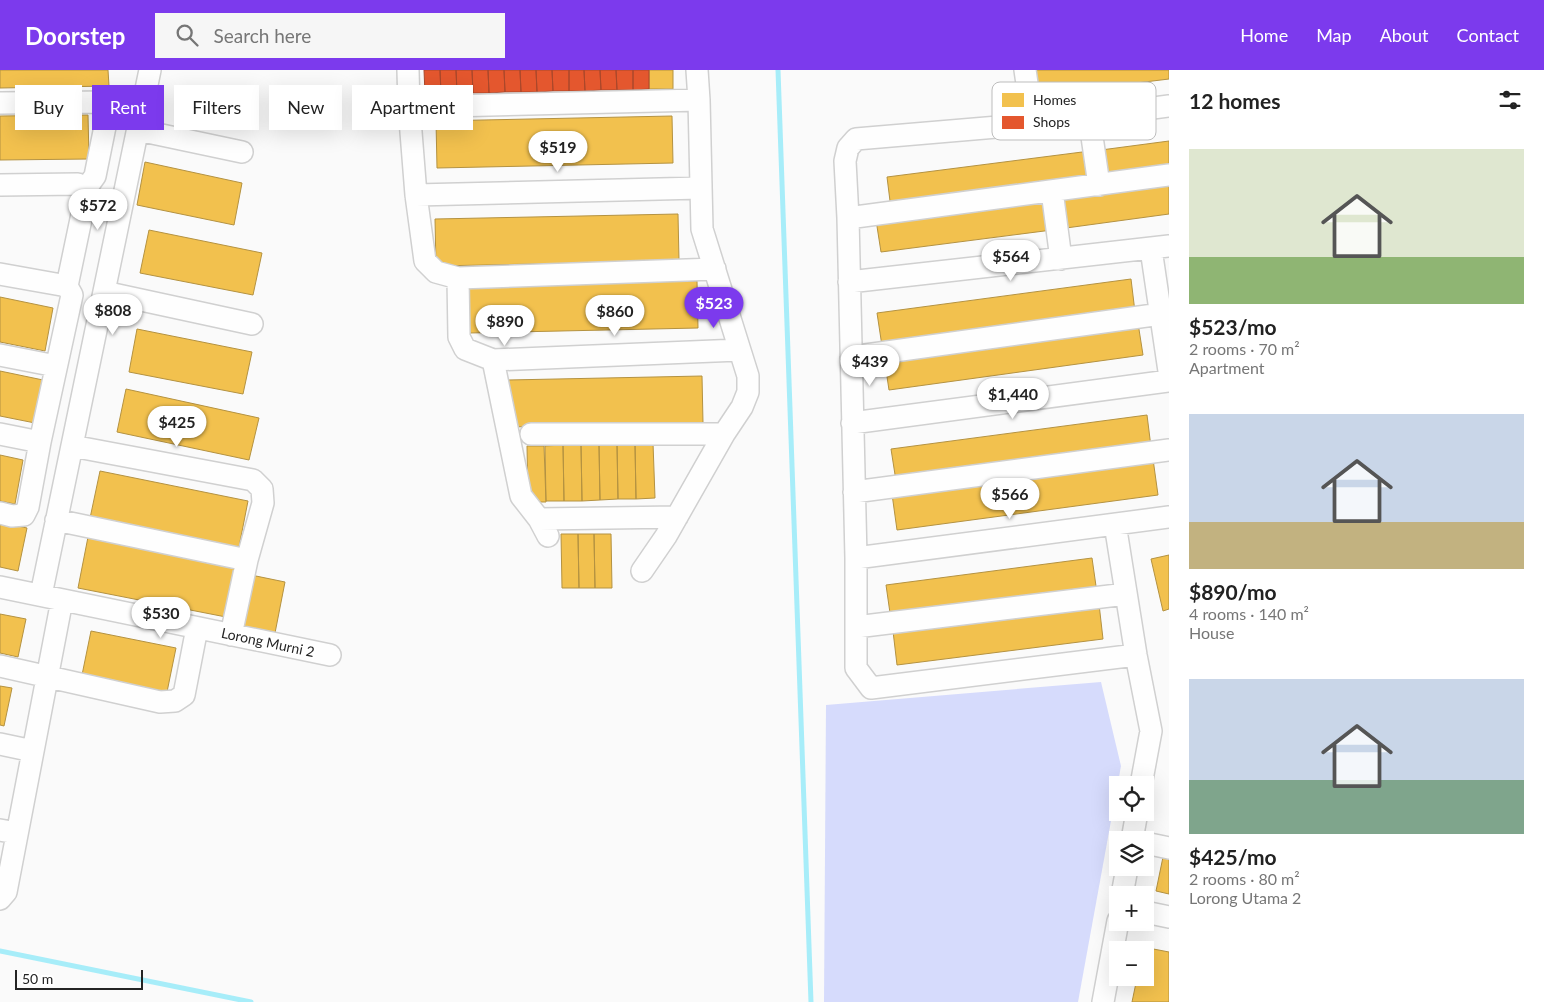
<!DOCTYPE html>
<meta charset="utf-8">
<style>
:root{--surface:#fff;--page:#f6f6f6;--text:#222;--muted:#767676;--accent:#7c3aed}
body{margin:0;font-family:Lato,sans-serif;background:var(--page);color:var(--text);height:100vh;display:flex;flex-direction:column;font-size:19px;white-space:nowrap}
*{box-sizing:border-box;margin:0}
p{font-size:16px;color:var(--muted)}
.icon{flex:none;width:28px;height:28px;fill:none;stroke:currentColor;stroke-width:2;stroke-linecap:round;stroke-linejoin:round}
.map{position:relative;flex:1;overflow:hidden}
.side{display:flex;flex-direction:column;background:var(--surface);width:375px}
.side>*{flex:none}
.guide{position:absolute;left:15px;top:15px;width:475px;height:45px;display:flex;gap:10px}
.controls{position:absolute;left:1109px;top:706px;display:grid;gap:10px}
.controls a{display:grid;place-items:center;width:45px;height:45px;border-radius:0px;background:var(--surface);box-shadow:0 5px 20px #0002;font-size:25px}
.scale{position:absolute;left:15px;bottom:12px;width:128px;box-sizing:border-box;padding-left:5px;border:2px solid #242424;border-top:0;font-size:14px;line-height:18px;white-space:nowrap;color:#242424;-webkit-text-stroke:4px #fff;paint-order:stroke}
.price{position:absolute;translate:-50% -42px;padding:0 11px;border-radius:18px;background:#fff;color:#222;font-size:16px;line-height:32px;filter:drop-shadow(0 1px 2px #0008)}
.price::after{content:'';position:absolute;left:50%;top:30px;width:15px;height:11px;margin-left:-8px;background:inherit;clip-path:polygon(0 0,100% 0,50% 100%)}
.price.on{background:var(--accent);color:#fff}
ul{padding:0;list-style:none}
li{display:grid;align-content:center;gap:10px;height:265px;padding:0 20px}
li span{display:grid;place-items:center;height:155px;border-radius:0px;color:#555}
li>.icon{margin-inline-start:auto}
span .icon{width:90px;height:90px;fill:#fffc;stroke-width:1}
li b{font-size:21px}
h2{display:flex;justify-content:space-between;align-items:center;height:60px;padding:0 20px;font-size:21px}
.tag{padding:0 18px;border-radius:0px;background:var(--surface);box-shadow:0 5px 20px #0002;font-size:18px;line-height:45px}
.tag.on{background:var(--accent);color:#fff}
header{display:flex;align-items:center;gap:30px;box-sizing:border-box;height:70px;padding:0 25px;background:var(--accent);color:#fff}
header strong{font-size:24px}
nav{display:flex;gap:28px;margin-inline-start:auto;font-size:18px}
.search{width:350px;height:45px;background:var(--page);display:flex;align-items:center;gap:12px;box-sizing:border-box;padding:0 18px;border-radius:0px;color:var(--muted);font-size:19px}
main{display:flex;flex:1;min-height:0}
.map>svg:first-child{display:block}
.green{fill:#d6dbfc}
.homes{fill:#f2c14e;stroke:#b49241}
.shops{fill:#e4572e;stroke:#aa482b}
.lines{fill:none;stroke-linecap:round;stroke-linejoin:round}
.stream{stroke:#a7edf9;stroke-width:5}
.minor-casing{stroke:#d0d0d0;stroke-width:24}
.minor{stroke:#fefefe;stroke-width:21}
.labels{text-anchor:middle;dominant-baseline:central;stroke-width:5;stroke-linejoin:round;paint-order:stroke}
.street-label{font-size:14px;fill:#242424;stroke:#fff}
.key{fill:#fff;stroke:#bdbdbd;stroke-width:1}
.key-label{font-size:14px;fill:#242424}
</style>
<header>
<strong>Doorstep</strong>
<div class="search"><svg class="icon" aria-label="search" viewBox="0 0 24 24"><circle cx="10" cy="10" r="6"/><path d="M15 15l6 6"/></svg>Search here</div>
<nav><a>Home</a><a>Map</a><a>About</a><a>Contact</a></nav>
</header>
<main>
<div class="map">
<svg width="1169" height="932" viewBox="0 0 1169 932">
<rect width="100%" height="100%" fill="#fafafa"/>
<!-- green -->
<path class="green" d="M1101,612L1121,696L1078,932H824L826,635Z"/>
<!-- homes -->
<path class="homes" d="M0,0H108L109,16L0,18Z
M649,0H673V19H649Z
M1034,0H1169V9L1038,25Z
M88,45L89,89L0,90V46Z
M672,46L673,93L437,98L436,51Z
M1169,71V104L1105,112L1101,80Z
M1090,81L1094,113L891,139L887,107Z
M145,92L242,113L234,155L137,135Z
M1169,112V144L1066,158L1061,126Z
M1048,127L1052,160L881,182L876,150Z
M678,144L679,191L436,196L435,149Z
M149,160L262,183L253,225L140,203Z
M1131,209L1135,242L882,276L877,243Z
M697,211L698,258L469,263L468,216Z
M0,227L53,238L45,281L0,272Z
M1138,253L1143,285L889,320L884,287Z
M137,259L252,282L243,324L129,302Z
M0,301L43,310L35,353L0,346Z
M702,306L703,353L510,357L508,310Z
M126,319L259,348L249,390L117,362Z
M1147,345L1151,377L896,411L891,379Z
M653,373L655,428L636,429L635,374Z
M617,374H635L636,429H618Z
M617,374L618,429L600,430L599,375Z
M563,375H581L582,431H564Z
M563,375L564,431H546L545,376Z
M581,375H599L600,430L582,431Z
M527,376H544L546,432H528Z
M0,385L23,390L15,434L0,431Z
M1153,389L1158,425L897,460L892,424Z
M100,401L248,431L238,482L89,453Z
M0,452L27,458L18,501L0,497Z
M561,464H578L579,518H562Z
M578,464H594L595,518H579Z
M594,464H611L612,518H595Z
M88,467L236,496L226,547L78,518Z
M1169,485V539L1163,541L1151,489Z
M1092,488L1097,523L891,550L886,515Z
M251,505L285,512L275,563L240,556Z
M1099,534L1103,569L897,595L893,561Z
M0,544L26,549L18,587L0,583Z
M91,561L176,578L167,622L82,605Z
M0,616L12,618L4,656L0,655Z
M1163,787L1169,788V824L1156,821Z
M1143,877L1169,882V932H1132L1137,908H1145V880H1142Z"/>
<!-- shops -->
<path class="shops" d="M424,0H440L441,24H425Z
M440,0H456L457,23L441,24Z
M456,0H472L473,23H457Z
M472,0H488L489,23H473Z
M488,0H504L505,22L489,23Z
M504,0H520L521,22H505Z
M520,0H536L537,22H521Z
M536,0H552L553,21L537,22Z
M552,0H569V21H553Z
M569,0H584L585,21H569Z
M584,0H600L601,20L585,21Z
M600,0H616L617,20H601Z
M616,0H633V20H617Z
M633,0H649V19L633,20Z"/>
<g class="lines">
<!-- stream -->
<path class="stream" d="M778,0L811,932
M0,881L251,932"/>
<defs>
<path id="minor" d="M408,0L409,37L416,125L425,191L436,202L458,208L459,267L465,279L493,290L521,426L539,449L548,466
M1025,0L1033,54
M0,33L110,32L95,106L85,120
M409,37L699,30
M1089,46L1099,115
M138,60L242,82
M0,115L78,114L85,120V130L67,216L0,204
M1052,121L1061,189
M416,125L700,118
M848,148L1169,105
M1151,179L1169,301
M458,208L715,199
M849,212L1169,176
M104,222L252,254
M0,285L56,296
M851,287L1161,244
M493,290L739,280
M852,353L1169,311
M0,364L40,372
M531,364H724
M72,376L253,410L262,419L263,433L247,490L231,565
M854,422L1169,380
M0,443L12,446L24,445L28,437L40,372L72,225L67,216
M539,449L677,447
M56,450L247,490
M1115,454L1136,585L1151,661L1141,715
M856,488L1169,447
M642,501L666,466L724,364L742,337L748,322V306L702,159L699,30L697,0
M0,517L330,585
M41,525L150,0
M856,557L1126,524
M1136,585L871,618L856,598V488L848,148L845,91L848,78L856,69L1033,54L1169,36
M0,596L160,632L175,631L184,625L197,558
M0,674L33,681
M0,760L17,763
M1132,770L1137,742
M1145,773L1169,778
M1122,825L1127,798
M0,829L6,822L62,530
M1145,842L1169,847
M1103,932L1118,851"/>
</defs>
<!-- minor casing -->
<use href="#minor" class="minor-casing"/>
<!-- minor -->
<use href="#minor" class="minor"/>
</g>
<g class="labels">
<!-- street labels -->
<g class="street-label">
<text transform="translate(268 572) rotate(12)">Lorong Murni 2</text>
</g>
</g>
<!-- legend -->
<rect x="992" y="12" width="164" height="58" rx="8" class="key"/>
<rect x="1002" y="23" width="22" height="14" fill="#f2c14e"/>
<rect x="1002" y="46" width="22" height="13" fill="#e4572e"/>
<g class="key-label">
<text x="1033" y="35">Homes</text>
<text x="1033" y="57">Shops</text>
</g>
</svg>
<div class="controls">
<a><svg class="icon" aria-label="locate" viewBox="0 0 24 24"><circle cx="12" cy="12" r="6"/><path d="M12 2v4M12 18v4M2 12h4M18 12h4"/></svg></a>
<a><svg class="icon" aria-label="layers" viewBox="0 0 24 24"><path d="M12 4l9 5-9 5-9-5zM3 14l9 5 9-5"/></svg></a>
<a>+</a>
<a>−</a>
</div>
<div class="scale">50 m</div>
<b class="price" style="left:558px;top:103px">$519</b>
<b class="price" style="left:98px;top:161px">$572</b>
<b class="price" style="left:1011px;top:212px">$564</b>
<b class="price on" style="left:714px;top:259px">$523</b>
<b class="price" style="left:113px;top:266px">$808</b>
<b class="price" style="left:615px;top:267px">$860</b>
<b class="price" style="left:505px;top:277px">$890</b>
<b class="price" style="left:870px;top:317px">$439</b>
<b class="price" style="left:1013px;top:350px">$1,440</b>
<b class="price" style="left:177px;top:378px">$425</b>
<b class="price" style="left:1010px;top:450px">$566</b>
<b class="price" style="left:161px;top:569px">$530</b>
<div class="guide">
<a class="tag">Buy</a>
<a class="tag on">Rent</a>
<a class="tag">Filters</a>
<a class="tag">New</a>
<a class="tag">Apartment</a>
</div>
</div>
<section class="side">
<h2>12 homes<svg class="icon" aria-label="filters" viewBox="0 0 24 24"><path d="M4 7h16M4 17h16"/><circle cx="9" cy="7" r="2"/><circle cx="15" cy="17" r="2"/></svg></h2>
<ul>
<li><span style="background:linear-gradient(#dfe7d0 70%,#8fb573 0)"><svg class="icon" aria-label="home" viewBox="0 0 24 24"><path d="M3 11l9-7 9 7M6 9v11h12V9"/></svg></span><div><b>$523/mo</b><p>2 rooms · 70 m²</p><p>Apartment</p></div></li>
<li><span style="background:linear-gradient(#c9d6e8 70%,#c2b280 0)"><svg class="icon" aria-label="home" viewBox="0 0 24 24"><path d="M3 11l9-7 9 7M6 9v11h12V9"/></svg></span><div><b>$890/mo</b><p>4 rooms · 140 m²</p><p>House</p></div></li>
<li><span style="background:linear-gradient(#c9d6e8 65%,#7fa58c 0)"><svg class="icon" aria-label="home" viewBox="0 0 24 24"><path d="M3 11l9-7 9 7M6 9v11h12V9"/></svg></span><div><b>$425/mo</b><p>2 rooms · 80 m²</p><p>Lorong Utama 2</p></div></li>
</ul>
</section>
</main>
